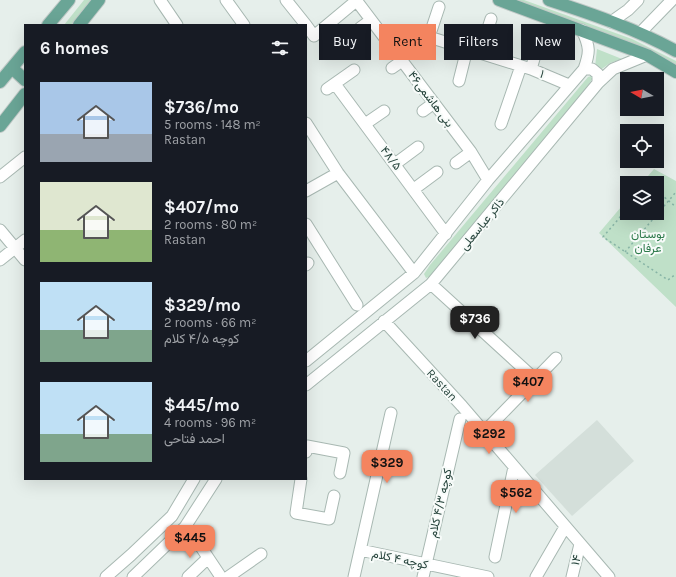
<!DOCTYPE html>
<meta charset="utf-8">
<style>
:root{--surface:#171b24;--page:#242831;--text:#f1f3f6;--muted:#9ea1a6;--accent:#f4845f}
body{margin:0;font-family:Karla,Vazirmatn,sans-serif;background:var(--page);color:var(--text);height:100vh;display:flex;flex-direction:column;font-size:15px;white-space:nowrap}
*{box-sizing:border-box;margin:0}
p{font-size:13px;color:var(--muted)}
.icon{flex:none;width:22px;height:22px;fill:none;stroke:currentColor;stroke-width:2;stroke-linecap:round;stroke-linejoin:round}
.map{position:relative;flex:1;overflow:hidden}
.panel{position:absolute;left:24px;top:24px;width:283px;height:456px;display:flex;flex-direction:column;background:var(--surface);border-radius:0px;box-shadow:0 4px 16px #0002}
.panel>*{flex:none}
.guide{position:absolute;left:319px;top:24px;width:297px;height:36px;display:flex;gap:8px}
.needle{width:26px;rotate:280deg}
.fabs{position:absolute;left:620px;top:72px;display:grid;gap:8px}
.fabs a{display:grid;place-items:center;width:44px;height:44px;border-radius:0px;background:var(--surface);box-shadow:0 4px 16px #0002;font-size:20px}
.price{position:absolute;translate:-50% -34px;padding:0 9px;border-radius:8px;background:var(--accent);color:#111;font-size:13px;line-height:26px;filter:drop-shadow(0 1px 2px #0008)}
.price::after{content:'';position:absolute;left:50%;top:24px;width:12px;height:9px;margin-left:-6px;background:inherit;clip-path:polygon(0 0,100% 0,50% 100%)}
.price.current{background:#222;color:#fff}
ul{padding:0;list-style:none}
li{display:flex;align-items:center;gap:12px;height:100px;padding:0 16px}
li span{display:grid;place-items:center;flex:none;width:112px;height:80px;border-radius:0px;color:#555}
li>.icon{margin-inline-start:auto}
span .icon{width:48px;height:48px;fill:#fffc;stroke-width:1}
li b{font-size:17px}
h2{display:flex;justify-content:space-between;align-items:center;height:48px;padding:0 16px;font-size:17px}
.chip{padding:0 14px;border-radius:0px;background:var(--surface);box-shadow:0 4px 16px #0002;font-size:14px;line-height:36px}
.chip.current{background:var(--accent);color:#111}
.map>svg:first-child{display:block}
.built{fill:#d4dfda}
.green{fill:#bfe0c8}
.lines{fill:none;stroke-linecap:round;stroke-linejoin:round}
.minor-casing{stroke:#a8b8b2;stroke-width:13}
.major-casing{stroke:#c2cac8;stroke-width:14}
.path{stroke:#86b3a5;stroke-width:1.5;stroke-dasharray:2 3;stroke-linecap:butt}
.minor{stroke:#fff;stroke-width:11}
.major{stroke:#6aa596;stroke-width:12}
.labels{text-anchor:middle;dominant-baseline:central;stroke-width:4;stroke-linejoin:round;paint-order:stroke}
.street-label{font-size:12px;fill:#24423a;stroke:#f7fbf9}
.park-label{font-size:12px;fill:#2d7a4b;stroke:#f7fbf9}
</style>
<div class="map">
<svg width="676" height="577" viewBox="0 0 676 577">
<rect width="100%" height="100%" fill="#e6efeb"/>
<!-- built -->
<path class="built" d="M597,420L634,461L572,516L535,475Z"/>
<!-- green -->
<path class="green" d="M84,0H91L71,25H64Z
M508,0H524L632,39L676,61V66Z
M597,49L622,59L610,63L599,71L595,67Z
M591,76L593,78L584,91L431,276L426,278L424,274L430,265L567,102L588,77Z
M654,169L676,181V307L599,233L627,200V213H657V183H642Z"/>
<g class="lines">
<defs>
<path id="minor" d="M160,0L177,25
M226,0L244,25
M286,0L306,25
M356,0L471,152L488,180
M439,7L429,37L531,69L569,85
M611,22L628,10L638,0
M306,25L314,36L356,1
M360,28L371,20
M640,33L672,0
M480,53L491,19
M392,68L402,61
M531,69L539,42
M584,69H592L598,74V83
M459,81L467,49
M335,84L446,234
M327,89L354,70
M423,111L434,103
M306,123L338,173L414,273
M365,124L384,111
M501,124L521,66
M456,163L471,152
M395,164L418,147
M0,177L25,157
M414,189L437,172
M306,191L338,173
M306,224L357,305
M0,230L25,260
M0,260L25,240
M306,265L308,263
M431,284L535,379
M384,321L462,406L609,577
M306,361L414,273L488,180L584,69C590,52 590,47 582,30
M306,385L431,284L598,83L613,69L647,55
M484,432L556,358
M306,452L307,446L344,453L340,473
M301,479L296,513L329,519L334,496
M193,535L221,577
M360,550L488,577
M495,557L514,467
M106,577L131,555L172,516L194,479
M133,577L185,527L216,479
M188,577L208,558
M228,577L261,554
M354,577L391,413
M423,577L460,419
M536,577L565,527
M572,577L580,544"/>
<path id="major" d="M499,0L647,55L676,72
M549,0C592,14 636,29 676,51
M48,25L69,0
M79,25L99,0
M12,68L25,80
M0,82L25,52
M0,126L25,94"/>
</defs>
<!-- minor casing -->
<use href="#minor" class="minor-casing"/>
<!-- major casing -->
<use href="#major" class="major-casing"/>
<!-- path -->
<path class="path" d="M657,191L676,207
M627,209L603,237L668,280L676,274
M625,252L676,192"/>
<!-- minor -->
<use href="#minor" class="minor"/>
<!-- major -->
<use href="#major" class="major"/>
</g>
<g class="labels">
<!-- street labels -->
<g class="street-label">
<text transform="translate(542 74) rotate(22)">۱</text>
<text transform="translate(431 99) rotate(53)">بنی هاشمی۴۶</text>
<text transform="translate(391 158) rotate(53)">۴۸/۵</text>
<text transform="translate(482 224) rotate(-51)">ذاکر عباسعلی</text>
<text transform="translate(442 385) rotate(47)">Rastan</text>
<text transform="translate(440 503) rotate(-77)">کوچه ۴/۳ کلام</text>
<text transform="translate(400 559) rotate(12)">کوچه ۴ کلام</text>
<text transform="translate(576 560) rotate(-77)">۱۴</text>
</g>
<!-- park labels -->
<g class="park-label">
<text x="648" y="234">بوستان<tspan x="648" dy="14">عرفان</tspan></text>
</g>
</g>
</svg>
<div class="fabs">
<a><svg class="needle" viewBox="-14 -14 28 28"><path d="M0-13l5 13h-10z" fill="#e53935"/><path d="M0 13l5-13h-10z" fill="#9ea1a6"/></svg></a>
<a><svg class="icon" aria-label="locate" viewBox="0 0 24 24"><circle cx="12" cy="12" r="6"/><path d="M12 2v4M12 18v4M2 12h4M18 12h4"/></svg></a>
<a><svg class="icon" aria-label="layers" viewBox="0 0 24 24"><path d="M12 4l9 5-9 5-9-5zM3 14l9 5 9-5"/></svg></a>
</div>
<b class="price current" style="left:475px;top:340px">$736</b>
<b class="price" style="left:528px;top:403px">$407</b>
<b class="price" style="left:489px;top:455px">$292</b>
<b class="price" style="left:387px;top:484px">$329</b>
<b class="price" style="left:516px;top:514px">$562</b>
<b class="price" style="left:190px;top:559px">$445</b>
<div class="guide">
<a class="chip">Buy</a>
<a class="chip current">Rent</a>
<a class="chip">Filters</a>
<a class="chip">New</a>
</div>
<section class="panel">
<h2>6 homes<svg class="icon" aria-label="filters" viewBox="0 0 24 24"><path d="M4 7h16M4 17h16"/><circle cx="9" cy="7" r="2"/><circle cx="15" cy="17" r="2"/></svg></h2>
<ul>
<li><span style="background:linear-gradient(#a9c7e8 65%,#9aa5b1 0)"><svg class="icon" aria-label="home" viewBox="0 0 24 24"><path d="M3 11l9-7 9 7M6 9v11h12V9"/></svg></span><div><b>$736/mo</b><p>5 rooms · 148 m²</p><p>Rastan</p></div></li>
<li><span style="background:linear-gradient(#dfe7d0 60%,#8fb573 0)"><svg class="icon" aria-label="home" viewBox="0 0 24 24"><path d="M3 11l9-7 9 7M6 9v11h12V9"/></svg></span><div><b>$407/mo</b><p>2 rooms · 80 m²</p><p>Rastan</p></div></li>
<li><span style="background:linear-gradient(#bfe0f5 60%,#7fa58c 0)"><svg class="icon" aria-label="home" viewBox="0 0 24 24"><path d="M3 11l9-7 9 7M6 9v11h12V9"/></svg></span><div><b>$329/mo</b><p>2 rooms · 66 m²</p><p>کوچه ۴/۵ کلام</p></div></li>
<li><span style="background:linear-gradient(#bfe0f5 65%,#7fa58c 0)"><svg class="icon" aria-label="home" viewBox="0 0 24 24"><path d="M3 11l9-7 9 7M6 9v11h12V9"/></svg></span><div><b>$445/mo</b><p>4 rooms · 96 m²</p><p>احمد فتاحی</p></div></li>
</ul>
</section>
</div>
